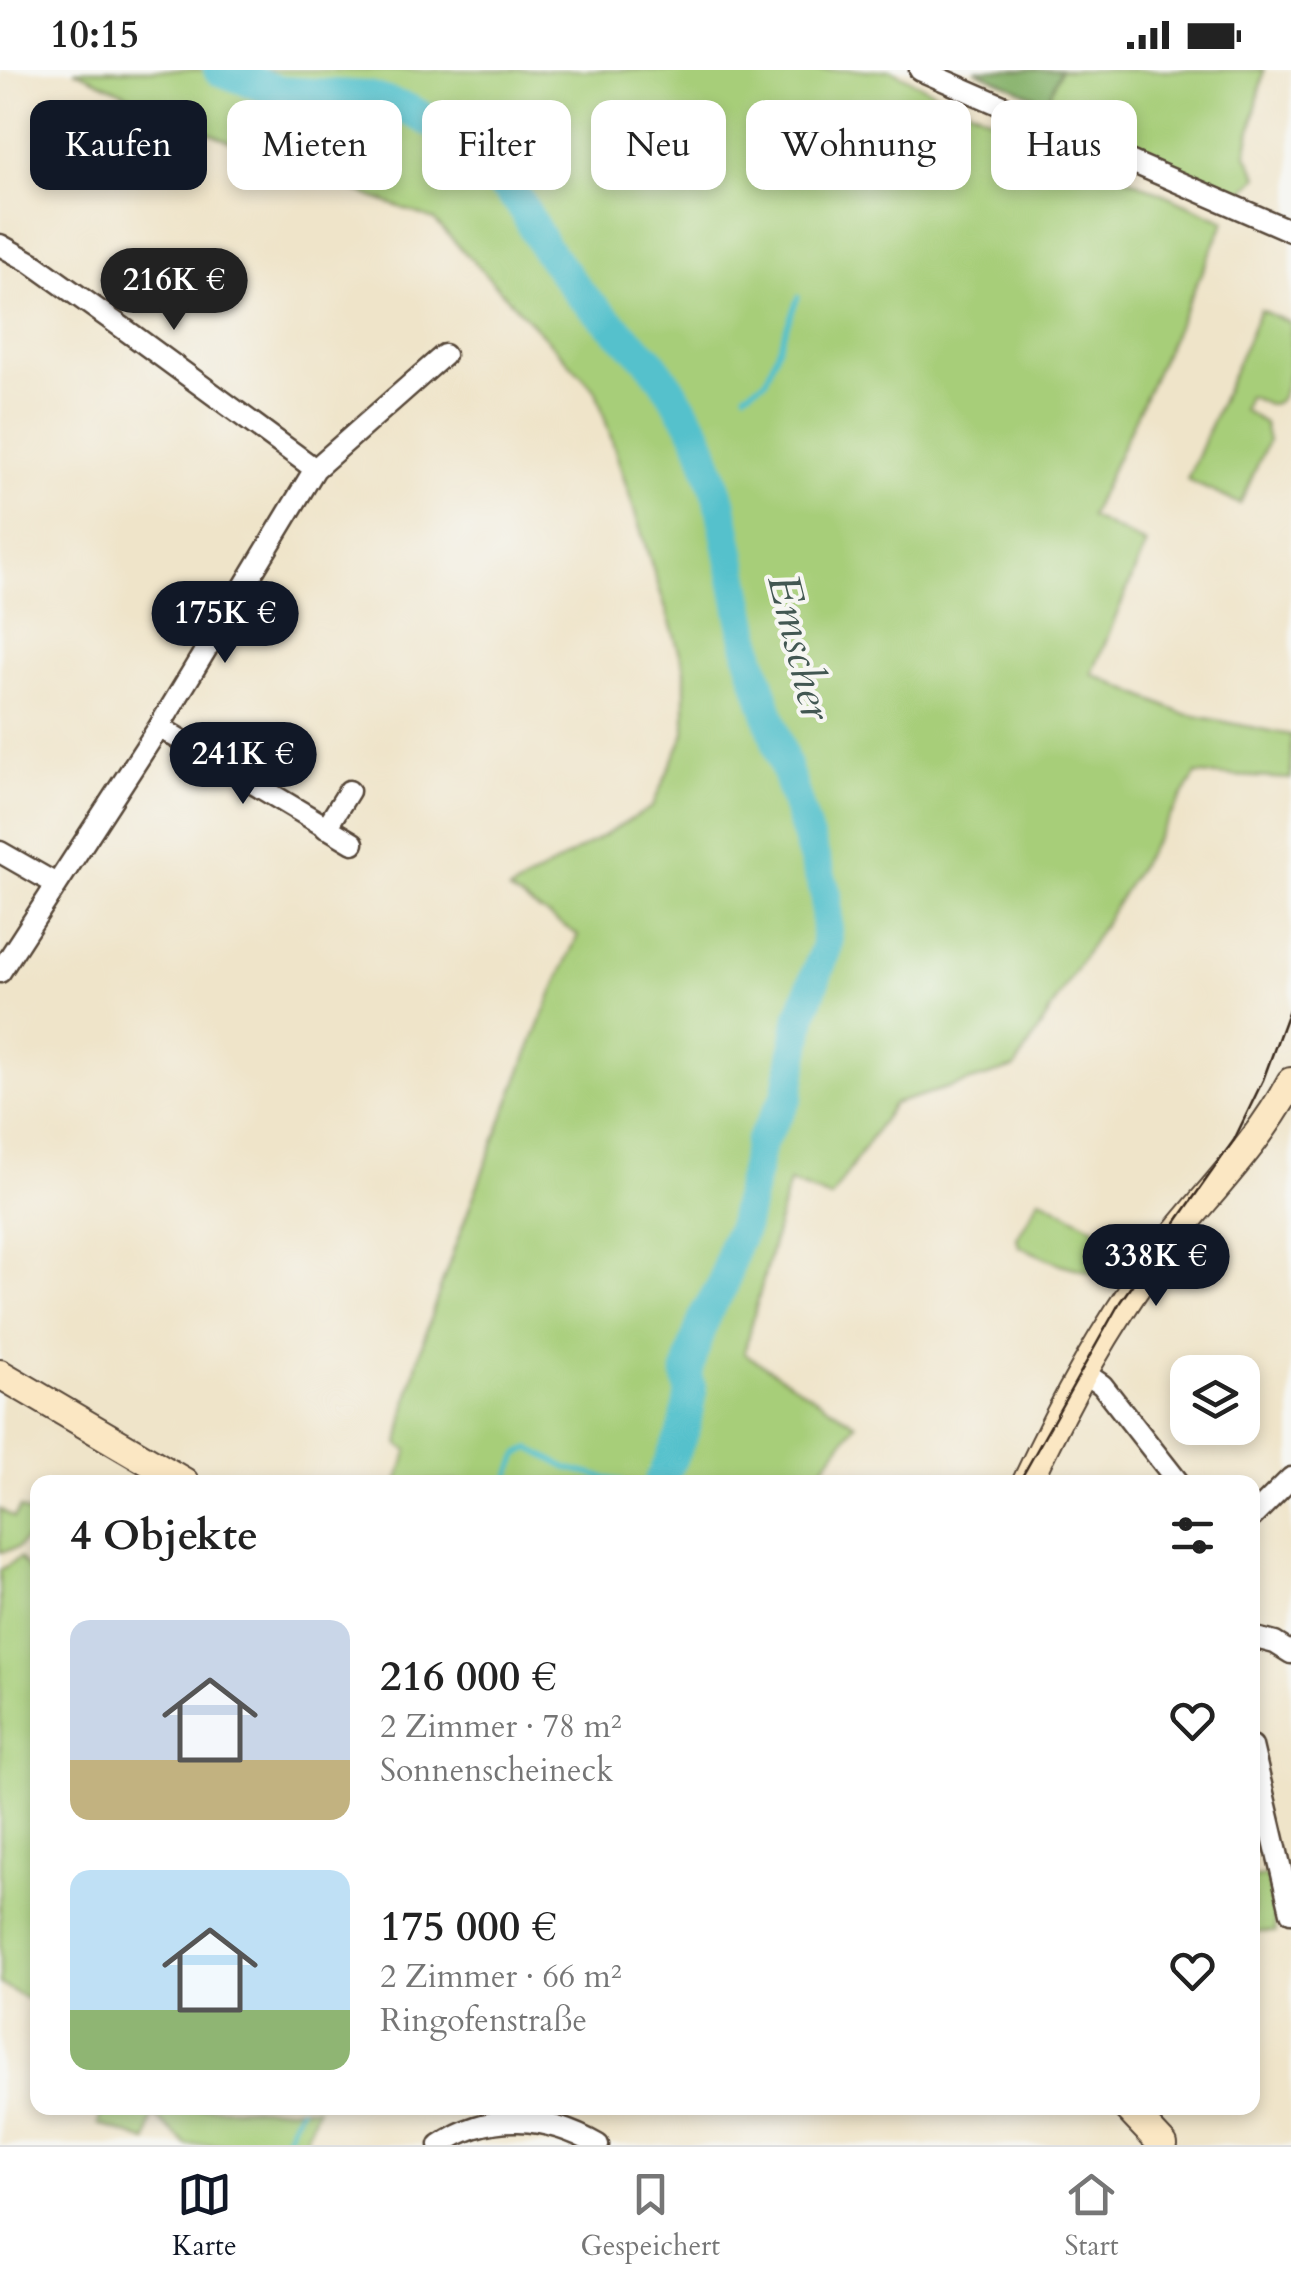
<!DOCTYPE html>
<html lang="de">
<meta charset="utf-8">
<style>
:root{--surface:#fff;--page:#f6f6f6;--text:#222;--muted:#767676;--line:#e0e0e0;--accent:#111827}
body{margin:0;font-family:Cardo,serif;background:var(--page);color:var(--text);height:100vh;display:flex;flex-direction:column;font-size:38px;white-space:nowrap}
*{box-sizing:border-box;margin:0}
p{font-size:32px;color:var(--muted)}
.icon{flex:none;width:55px;height:55px;fill:none;stroke:currentColor;stroke-width:2;stroke-linecap:round;stroke-linejoin:round}
.map{position:relative;flex:1;overflow:hidden}
.sheet{position:absolute;left:30px;top:1405px;width:1230px;height:640px;display:flex;flex-direction:column;background:var(--surface);border-radius:20px;box-shadow:0 5px 15px #0003}
.sheet>*{flex:none}
.hud{position:absolute;left:30px;top:30px;width:1232px;height:90px;display:flex;gap:20px}
.buttons{position:absolute;left:1170px;top:1285px;display:grid;gap:20px}
.buttons a{display:grid;place-items:center;width:90px;height:90px;border-radius:20px;background:var(--surface);box-shadow:0 5px 15px #0003;font-size:50px}
.price{position:absolute;translate:-50% -85px;padding:0 22px;border-radius:35px;background:var(--accent);color:#fff;font-size:32px;line-height:65px;filter:drop-shadow(0 2px 5px #0008)}
.price::after{content:'';position:absolute;left:50%;top:60px;width:30px;height:22px;margin-left:-15px;background:inherit;clip-path:polygon(0 0,100% 0,50% 100%)}
.price.on{background:#222;color:#fff}
ul{padding:0;list-style:none}
li{display:flex;align-items:center;gap:30px;height:250px;padding:0 40px}
li span{display:grid;place-items:center;flex:none;width:280px;height:200px;border-radius:20px;color:#555}
li>.icon{margin-inline-start:auto}
span .icon{width:120px;height:120px;fill:#fffc;stroke-width:1}
li b{font-size:42px}
h2{display:flex;justify-content:space-between;align-items:center;height:120px;padding:0 40px;font-size:42px}
.tag{padding:0 35px;border-radius:20px;background:var(--surface);box-shadow:0 5px 15px #0003;font-size:35px;line-height:90px}
.tag.on{background:var(--accent);color:#fff}
.status{display:flex;justify-content:space-between;align-items:center;height:70px;padding:0 50px;background:var(--surface);direction:ltr}
.status svg{height:28px;fill:currentColor}
.tab-bar{display:flex;justify-content:space-around;align-items:center;height:140px;border-top:2px solid var(--line);background:var(--surface);font-size:28px;color:var(--muted)}
.tab-bar a{display:grid;justify-items:center;gap:5px}
.tab-bar .on{color:var(--accent)}
.map>svg:first-child{display:block}
.green{fill:#a7ce79;stroke:#717c4c;stroke-width:2.5}
.forest{fill:#85b169;stroke:#606e44;stroke-width:2.5}
.lines{fill:none;stroke-linecap:round;stroke-linejoin:round}
.stream{stroke:#54c1cc;stroke-width:5}
.river{stroke:#54c1cc;stroke-width:32}
.street-casing{stroke:#564638;stroke-width:25}
.secondary-casing{stroke:#564638;stroke-width:32}
.street{stroke:#fff;stroke-width:20}
.secondary{stroke:#fbe7c3;stroke-width:28}
.tram{stroke:#3b2a1e;stroke-width:2.5}
.labels{text-anchor:middle;dominant-baseline:central;stroke-width:8;stroke-linejoin:round;paint-order:stroke}
.water-label{font-size:45px;font-style:italic;fill:#425752;stroke:#f6f6f2}
</style>
<div class="status"><b>10:15</b><svg viewBox="0 0 49 12"><path d="M0 12V9h3v3zM5 12V6h3v6zM10 12V3h3v9zM15 12V0h3v12zM26 1h20v11H26zM47 4h2v5h-2z"/></svg></div>
<div class="map">
<svg width="1291" height="2075" viewBox="0 0 1291 2075">
<rect width="100%" height="100%" fill="#f6f6f2"/>
<filter id="ink" filterUnits="userSpaceOnUse"><feTurbulence type="fractalNoise" baseFrequency=".01" numOctaves="2"/><feDisplacementMap in="SourceGraphic" scale="20" xChannelSelector="R" yChannelSelector="G"/><feConvolveMatrix kernelMatrix="1 2 1 2 8 2 1 2 1" color-interpolation-filters="sRGB"/></filter>
<filter id="wash" filterUnits="userSpaceOnUse"><feTurbulence type="fractalNoise" baseFrequency=".0048" numOctaves="4" result="noise"/><feDisplacementMap in="SourceGraphic" scale="40" xChannelSelector="R" yChannelSelector="G"/><feGaussianBlur stdDeviation="2.25" result="paint"/><feColorMatrix in="noise" values="0 0 0 0 0 0 0 0 0 0 0 0 0 0 0 0 0 1.4 0 .05"/><feComposite in="paint" operator="in"/></filter>
<g filter="url(#wash)">
<rect width="100%" height="100%" fill="#efe4c9"/>
<!-- green -->
<path class="green" d="M74,0H891L952,31L1225,151L1090,447L1146,474L1092,604L1181,643L1291,665V709L1196,704L1015,998L893,1034L831,1128L789,1112L744,1283L856,1354L812,1412H398L408,1380L399,1375C413,1287 445,1203 476,1120C508,1034 540,949 578,865L509,821L652,737L685,663V599L596,321L434,150L248,80Z
M1060,0H1264L1246,83L1258,106L1241,124C1183,101 1093,73 1047,32Z
M1260,240L1291,253C1291,273 1291,334 1271,334C1264,334 1254,328 1248,326L1243,340L1264,353L1268,371L1240,434L1187,410Z
M1040,1128L1095,1158L1101,1205L1060,1194L1019,1176L1017,1168Z
M20,1438L37,1449V1458L17,1478L0,1482V1439L14,1448Z
M20,1488L38,1514L37,1934L0,1914V1500Z
M1267,1805L1276,1862H1253V1808Z
M103,2038H154L147,2071L98,2054Z
M158,2038H317L303,2075H187L155,2046Z"/>
<!-- forest -->
<path class="forest" d="M975,0H1060L1047,32Z"/>
<g class="lines">
<!-- stream -->
<path class="stream" d="M745,323L766,310L798,227
M691,354L701,350
M507,1412L518,1385L530,1378L567,1398L622,1412
M282,2075L300,2038"/>
<!-- river -->
<path class="river" d="M219,0L280,22L369,27L409,40L443,58L519,131L545,178L580,224L649,290L671,320L698,365L720,431L750,586L826,825L827,875L801,946L787,1027L760,1073L742,1159L734,1174L723,1214L706,1243L695,1274L687,1305L691,1322L684,1360L660,1412"/>
</g>
</g>
<g filter="url(#ink)">
<g class="lines">
<defs>
<path id="street" d="M920,0L1291,161
M0,175L32,193L123,258L315,399
M159,657L353,773
M326,758L349,721
M0,782L56,814
M0,902L159,657L315,399L444,285
M1083,1302L1102,1315L1178,1412
M1252,1447L1291,1408
M1252,1567L1275,1573L1291,1583
M1252,1676L1291,1842
M440,2075C490,2040 548,2046 598,2075"/>
<path id="secondary" d="M0,1304L184,1412
M1027,1412C1062,1337 1103,1261 1152,1194C1198,1132 1255,1080 1291,1012
M1128,2038L1163,2075"/>
</defs>
<!-- street casing -->
<use href="#street" class="street-casing"/>
<!-- secondary casing -->
<use href="#secondary" class="secondary-casing"/>
<!-- street -->
<use href="#street" class="street"/>
<!-- secondary -->
<use href="#secondary" class="secondary"/>
<!-- tram -->
<path class="tram" d="M1019,1412L1120,1232L1234,1070L1263,1010L1291,934"/>
</g>
</g>
<g class="labels">
<!-- water labels -->
<g class="water-label">
<text transform="translate(800 577) rotate(76)">Emscher</text>
</g>
</g>
</svg>
<div class="buttons">
<a><svg class="icon" aria-label="layers" viewBox="0 0 24 24"><path d="M12 4l9 5-9 5-9-5zM3 14l9 5 9-5"/></svg></a>
</div>
<b class="price on" style="left:174px;top:263px">216K €</b>
<b class="price" style="left:225px;top:596px">175K €</b>
<b class="price" style="left:243px;top:737px">241K €</b>
<b class="price" style="left:1156px;top:1239px">338K €</b>
<div class="hud">
<a class="tag on">Kaufen</a>
<a class="tag">Mieten</a>
<a class="tag">Filter</a>
<a class="tag">Neu</a>
<a class="tag">Wohnung</a>
<a class="tag">Haus</a>
</div>
<section class="sheet">
<h2>4 Objekte<svg class="icon" aria-label="filters" viewBox="0 0 24 24"><path d="M4 7h16M4 17h16"/><circle cx="9" cy="7" r="2"/><circle cx="15" cy="17" r="2"/></svg></h2>
<ul>
<li><span style="background:linear-gradient(#c9d6e8 70%,#c2b280 0)"><svg class="icon" aria-label="home" viewBox="0 0 24 24"><path d="M3 11l9-7 9 7M6 9v11h12V9"/></svg></span><div><b>216 000 €</b><p>2 Zimmer · 78 m²</p><p>Sonnenscheineck</p></div><svg class="icon" aria-label="heart" viewBox="0 0 24 24"><path d="M12 20l-8-8c-3-5 5-10 8-4 3-6 11-1 8 4z"/></svg></li>
<li><span style="background:linear-gradient(#bfe0f5 70%,#8fb573 0)"><svg class="icon" aria-label="home" viewBox="0 0 24 24"><path d="M3 11l9-7 9 7M6 9v11h12V9"/></svg></span><div><b>175 000 €</b><p>2 Zimmer · 66 m²</p><p>Ringofenstraße</p></div><svg class="icon" aria-label="heart" viewBox="0 0 24 24"><path d="M12 20l-8-8c-3-5 5-10 8-4 3-6 11-1 8 4z"/></svg></li>
</ul>
</section>
</div>
<nav class="tab-bar">
<a class="on"><svg class="icon" aria-label="map" viewBox="0 0 24 24"><path d="M3 6l6-2 6 2 6-2v14l-6 2-6-2-6 2zM9 4v14M15 6v14"/></svg>Karte</a>
<a><svg class="icon" aria-label="saved" viewBox="0 0 24 24"><path d="M7 4h10v16l-5-4-5 4z"/></svg>Gespeichert</a>
<a><svg class="icon" aria-label="home" viewBox="0 0 24 24"><path d="M3 11l9-7 9 7M6 9v11h12V9"/></svg>Start</a>
</nav>
